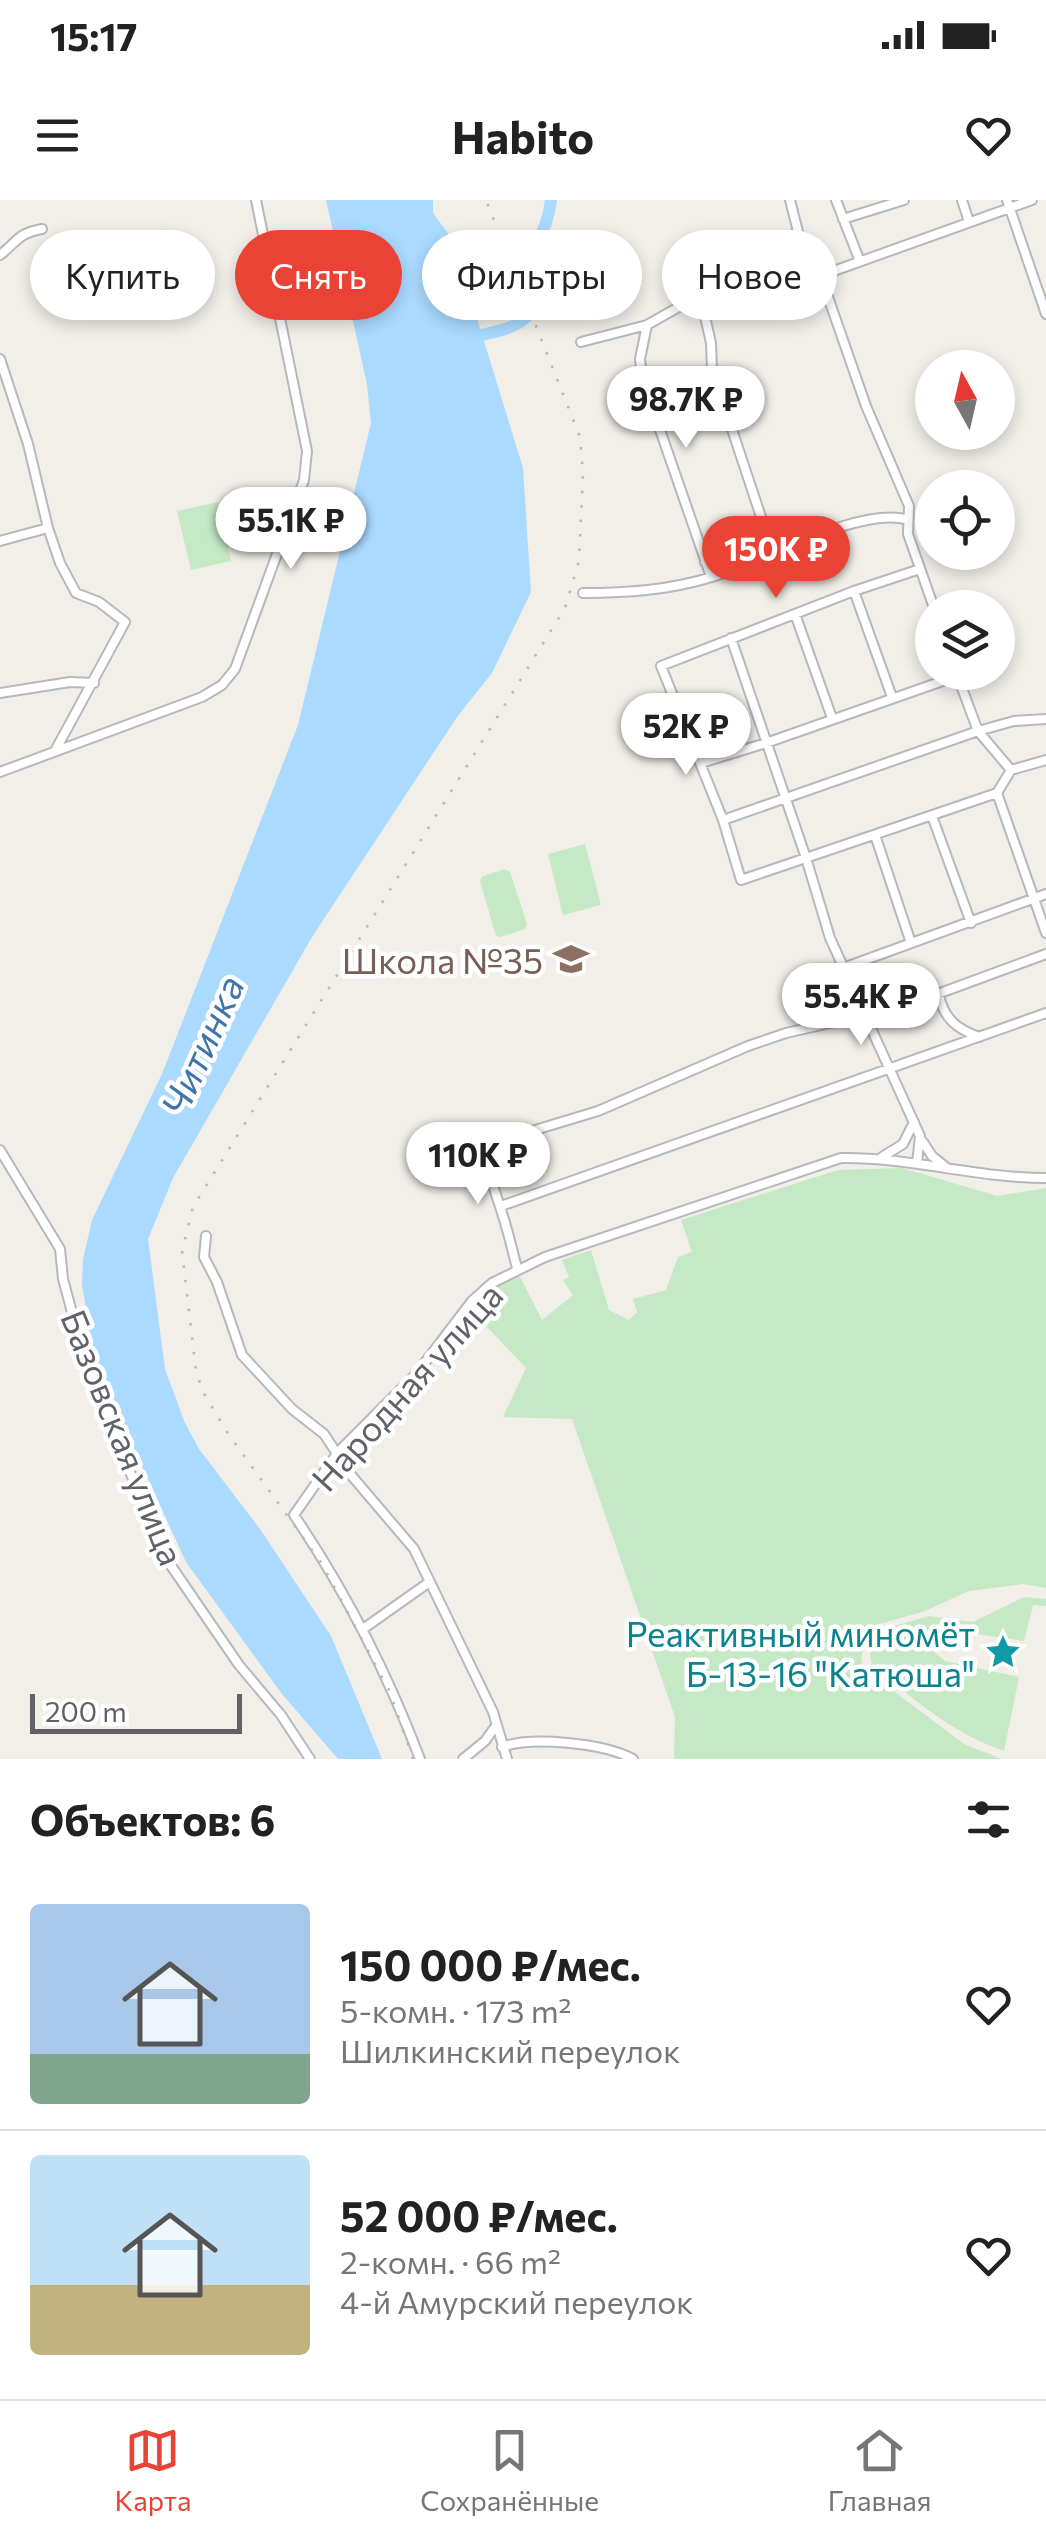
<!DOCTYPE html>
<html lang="ru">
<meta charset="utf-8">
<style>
:root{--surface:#fff;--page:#f6f6f6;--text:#222;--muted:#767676;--line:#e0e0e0;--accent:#ea4335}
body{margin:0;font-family:Commissioner,sans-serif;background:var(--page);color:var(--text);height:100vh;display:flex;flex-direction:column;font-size:38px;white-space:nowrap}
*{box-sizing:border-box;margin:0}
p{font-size:32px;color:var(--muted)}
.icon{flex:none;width:55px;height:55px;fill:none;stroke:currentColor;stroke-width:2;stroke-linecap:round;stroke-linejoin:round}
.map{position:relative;height:1559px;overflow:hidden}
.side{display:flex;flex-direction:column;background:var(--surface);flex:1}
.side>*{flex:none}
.hud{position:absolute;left:30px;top:30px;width:988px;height:90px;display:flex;gap:20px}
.needle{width:65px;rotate:352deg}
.buttons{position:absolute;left:915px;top:150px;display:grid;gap:20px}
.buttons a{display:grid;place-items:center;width:100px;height:100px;border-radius:50%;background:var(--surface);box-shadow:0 5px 15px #0003;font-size:50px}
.scale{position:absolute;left:30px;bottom:25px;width:212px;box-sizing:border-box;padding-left:10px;border:5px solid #5f6368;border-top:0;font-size:28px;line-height:35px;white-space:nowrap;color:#5f6368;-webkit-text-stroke:8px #fff;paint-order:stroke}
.price{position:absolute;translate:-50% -85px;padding:0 22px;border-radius:35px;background:#fff;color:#222;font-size:32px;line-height:65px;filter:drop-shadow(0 2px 5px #0008)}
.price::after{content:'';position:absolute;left:50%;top:60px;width:30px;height:22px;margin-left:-15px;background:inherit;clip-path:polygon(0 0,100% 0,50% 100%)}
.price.selected{background:var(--accent);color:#fff}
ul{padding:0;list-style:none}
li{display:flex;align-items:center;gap:30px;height:250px;padding:0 30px}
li+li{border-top:2px solid var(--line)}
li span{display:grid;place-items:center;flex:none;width:280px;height:200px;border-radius:10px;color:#555}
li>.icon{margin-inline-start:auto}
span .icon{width:120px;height:120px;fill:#fffc;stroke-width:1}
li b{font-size:42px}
h2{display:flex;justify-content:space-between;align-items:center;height:120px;padding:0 30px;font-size:42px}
.chip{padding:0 35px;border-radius:45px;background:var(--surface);box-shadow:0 5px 15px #0003;font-size:35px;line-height:90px}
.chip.selected{background:var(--accent);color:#fff}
.status{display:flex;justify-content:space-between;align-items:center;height:70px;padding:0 50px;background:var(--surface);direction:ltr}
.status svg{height:28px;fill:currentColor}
header{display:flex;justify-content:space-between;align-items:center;height:130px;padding:0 30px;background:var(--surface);font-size:45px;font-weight:700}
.tabs{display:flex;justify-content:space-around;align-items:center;height:140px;border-top:2px solid var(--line);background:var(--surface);font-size:28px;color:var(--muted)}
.tabs a{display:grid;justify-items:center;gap:5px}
.tabs .selected{color:var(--accent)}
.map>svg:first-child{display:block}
.green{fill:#c5e8c5}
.water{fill:#aadaff}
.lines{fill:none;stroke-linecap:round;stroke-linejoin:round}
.river{stroke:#aadaff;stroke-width:12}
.minor-casing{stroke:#b5b8bc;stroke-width:12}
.minor{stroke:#fff;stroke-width:8}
.rail{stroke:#b6b7b8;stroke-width:2.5;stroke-dasharray:2.5 12;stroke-linecap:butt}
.labels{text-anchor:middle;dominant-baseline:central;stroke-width:9;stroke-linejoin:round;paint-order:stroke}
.education-label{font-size:35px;fill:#785e54;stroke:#fff;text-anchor:end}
.street-label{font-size:35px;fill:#5f6368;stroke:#fff}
.culture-label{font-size:35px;fill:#0d838f;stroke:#fff;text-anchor:end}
.water-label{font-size:38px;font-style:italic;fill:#4174aa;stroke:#fff}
</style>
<div class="status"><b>15:17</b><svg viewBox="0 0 49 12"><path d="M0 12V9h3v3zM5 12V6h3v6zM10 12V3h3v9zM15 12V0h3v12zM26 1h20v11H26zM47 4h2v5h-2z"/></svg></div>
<header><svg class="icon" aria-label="menu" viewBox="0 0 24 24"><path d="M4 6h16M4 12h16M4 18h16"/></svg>Habito<svg class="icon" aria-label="heart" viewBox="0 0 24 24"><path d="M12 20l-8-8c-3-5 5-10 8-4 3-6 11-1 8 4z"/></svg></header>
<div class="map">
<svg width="1046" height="1559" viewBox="0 0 1046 1559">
<rect width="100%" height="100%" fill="#f1efe8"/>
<!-- green -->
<path class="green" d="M218,302L231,361L191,370L177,311Z
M585,644L601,705L563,715L548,654Z
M505,669L510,672L527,724L525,729L500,737L496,736L480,681L483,676Z
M902,968L997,996L1046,988V1388L1023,1384L969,1391L925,1411L876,1425L869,1432L861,1458L863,1468L964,1544L1002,1559H674L675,1517L572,1219L503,1217L526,1168L470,1109L495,1083L517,1071L542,1120L573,1095L563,1080L569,1077L562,1060L591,1050L609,1110L629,1120L637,1112L633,1099L666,1090L678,1057L692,1052L681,1020L838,970Z
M1024,1397L1046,1399V1406L1033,1405L1024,1441L949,1430C937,1431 931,1440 934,1452L945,1461L1019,1477L1004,1551C950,1532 917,1501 872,1466L870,1454L877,1431L929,1416L973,1422Z"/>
<!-- water -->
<path class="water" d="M326,0H433V13L463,54L476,115L523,268L531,392L492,473L457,517L312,737L173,978L148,1039L165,1169L185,1223L199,1249L260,1329L331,1436L382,1559H338L282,1494L186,1362L114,1205L94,1153L82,1085L83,1059L92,1020L162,874L298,525L371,223L367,184Z"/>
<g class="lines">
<!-- river -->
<path class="river" d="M467,138C496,131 522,131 537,103C516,54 546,46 551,0"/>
<defs>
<path id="minor" d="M790,0L808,71
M836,0L859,59
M962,0L969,22
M1007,0L1046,114
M843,19L904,0
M0,55C17,42 18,33 42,29
M767,73L796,32
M820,74L866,206L909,306L908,334L934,408
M701,99L711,143L712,169L766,332L764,344L705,362
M647,125L640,159L642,178L711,377
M581,142L647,125L684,104L746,85L767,73L786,69L828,73L1032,0
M0,159L28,244L48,328L60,363L76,393L99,402L125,422L56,549
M0,341L48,328
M920,369L854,391L661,466L723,620L741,680L997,593L1011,570L1046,560
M854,391L892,497
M583,393C628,393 669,390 712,377C759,362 863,305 908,320
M795,414L832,518
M731,438L806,658L830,738L920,936L917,963
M956,472L978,531L1011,570
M0,493L70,482L94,483
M701,563L766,543L957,476
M0,572L202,497L222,485L235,469L304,280L307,251L256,0
M997,593L1046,733
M932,616L971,723
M723,620L978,531L1014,521L1046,519
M875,635L911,743
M843,768L1046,694
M939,795C944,819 957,829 979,837
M923,942L932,956L947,968
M0,950L60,1049L63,1079L84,1157L163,1354L239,1465L281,1515L310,1559
M882,957L903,944L914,922
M501,1006L1046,813
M206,1036L204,1057L217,1082L242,1155L292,1209L324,1234L351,1275L414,1349L493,1512L507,1559
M517,1068C512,1049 508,1031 502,1013C494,986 485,973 492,943L598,911L748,846L786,833L905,806L1046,754
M363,1429L428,1383
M502,1547C531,1536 604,1543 633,1559
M420,1559C387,1472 346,1392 294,1315L338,1252L417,1173L472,1101L492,1083L545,1057L841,958C910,957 976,978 1046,978
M463,1559L485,1541L495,1527"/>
</defs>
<!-- minor casing -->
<use href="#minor" class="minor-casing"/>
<!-- minor -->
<use href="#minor" class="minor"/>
<!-- rail -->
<path class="rail" d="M413,1559L390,1492L322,1364L227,1232L203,1192L196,1171L182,1051L193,1007L565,408L579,361L583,274L580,237L486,0"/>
</g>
<!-- icons -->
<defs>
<symbol id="school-bare" viewBox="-9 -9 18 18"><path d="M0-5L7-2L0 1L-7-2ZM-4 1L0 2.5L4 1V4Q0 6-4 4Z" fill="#8d6e63" stroke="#fff" stroke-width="2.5" paint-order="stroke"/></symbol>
<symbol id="sight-bare" viewBox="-9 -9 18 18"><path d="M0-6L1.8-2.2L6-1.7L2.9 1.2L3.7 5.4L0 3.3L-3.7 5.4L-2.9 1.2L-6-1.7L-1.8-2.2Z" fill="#0f9aa8" stroke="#fff" stroke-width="2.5" paint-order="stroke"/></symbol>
</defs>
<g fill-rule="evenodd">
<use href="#school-bare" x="546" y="734" width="50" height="50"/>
<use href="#sight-bare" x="978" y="1427" width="50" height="50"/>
</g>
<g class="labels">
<!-- education labels -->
<g class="education-label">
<text x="543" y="759">Школа №35</text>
</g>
<!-- street labels -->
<g class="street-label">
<text transform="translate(406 1186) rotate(-48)">Народная улица</text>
<text transform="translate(124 1237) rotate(68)">Базовская улица</text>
</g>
<!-- culture labels -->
<g class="culture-label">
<text x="975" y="1432">Реактивный миномёт<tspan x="975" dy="40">Б-13-16 "Катюша"</tspan></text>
</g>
<!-- water labels -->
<g class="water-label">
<text transform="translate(201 845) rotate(-66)">Читинка</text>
</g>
</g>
</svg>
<div class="buttons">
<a><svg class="needle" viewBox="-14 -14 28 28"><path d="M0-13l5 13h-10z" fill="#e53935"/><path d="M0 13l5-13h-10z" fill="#767676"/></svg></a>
<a><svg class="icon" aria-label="locate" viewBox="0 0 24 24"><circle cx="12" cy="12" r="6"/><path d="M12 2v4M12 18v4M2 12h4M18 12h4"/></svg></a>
<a><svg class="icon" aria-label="layers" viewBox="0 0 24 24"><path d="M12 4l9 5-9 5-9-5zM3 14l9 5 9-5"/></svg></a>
</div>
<div class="scale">200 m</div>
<b class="price" style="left:686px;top:251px">98.7K ₽</b>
<b class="price" style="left:291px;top:372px">55.1K ₽</b>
<b class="price selected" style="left:776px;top:401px">150K ₽</b>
<b class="price" style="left:686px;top:578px">52K ₽</b>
<b class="price" style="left:861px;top:848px">55.4K ₽</b>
<b class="price" style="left:478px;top:1007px">110K ₽</b>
<div class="hud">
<a class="chip">Купить</a>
<a class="chip selected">Снять</a>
<a class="chip">Фильтры</a>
<a class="chip">Новое</a>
</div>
</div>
<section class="side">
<h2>Объектов: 6<svg class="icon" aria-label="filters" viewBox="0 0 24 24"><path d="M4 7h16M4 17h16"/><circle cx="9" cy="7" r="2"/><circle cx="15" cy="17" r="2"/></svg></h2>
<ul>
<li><span style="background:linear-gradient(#a9c7e8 75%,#7fa58c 0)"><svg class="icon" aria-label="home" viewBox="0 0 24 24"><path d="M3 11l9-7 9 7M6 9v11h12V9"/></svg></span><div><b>150 000 ₽/мес.</b><p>5-комн. · 173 m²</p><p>Шилкинский переулок</p></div><svg class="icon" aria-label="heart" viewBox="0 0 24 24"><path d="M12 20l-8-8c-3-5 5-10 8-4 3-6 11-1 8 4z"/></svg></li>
<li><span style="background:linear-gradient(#bfe0f5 65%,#c2b280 0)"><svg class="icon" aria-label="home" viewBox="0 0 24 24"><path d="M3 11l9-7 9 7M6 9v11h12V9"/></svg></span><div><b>52 000 ₽/мес.</b><p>2-комн. · 66 m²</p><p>4-й Амурский переулок</p></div><svg class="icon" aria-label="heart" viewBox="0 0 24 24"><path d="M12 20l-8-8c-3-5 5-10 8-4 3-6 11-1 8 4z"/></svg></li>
</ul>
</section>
<nav class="tabs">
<a class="selected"><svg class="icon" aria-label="map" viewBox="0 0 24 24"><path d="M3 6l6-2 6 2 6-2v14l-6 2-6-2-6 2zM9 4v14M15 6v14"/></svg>Карта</a>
<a><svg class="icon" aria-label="saved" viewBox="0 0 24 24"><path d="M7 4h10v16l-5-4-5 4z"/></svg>Сохранённые</a>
<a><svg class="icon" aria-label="home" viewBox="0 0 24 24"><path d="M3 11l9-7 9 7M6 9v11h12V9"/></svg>Главная</a>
</nav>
